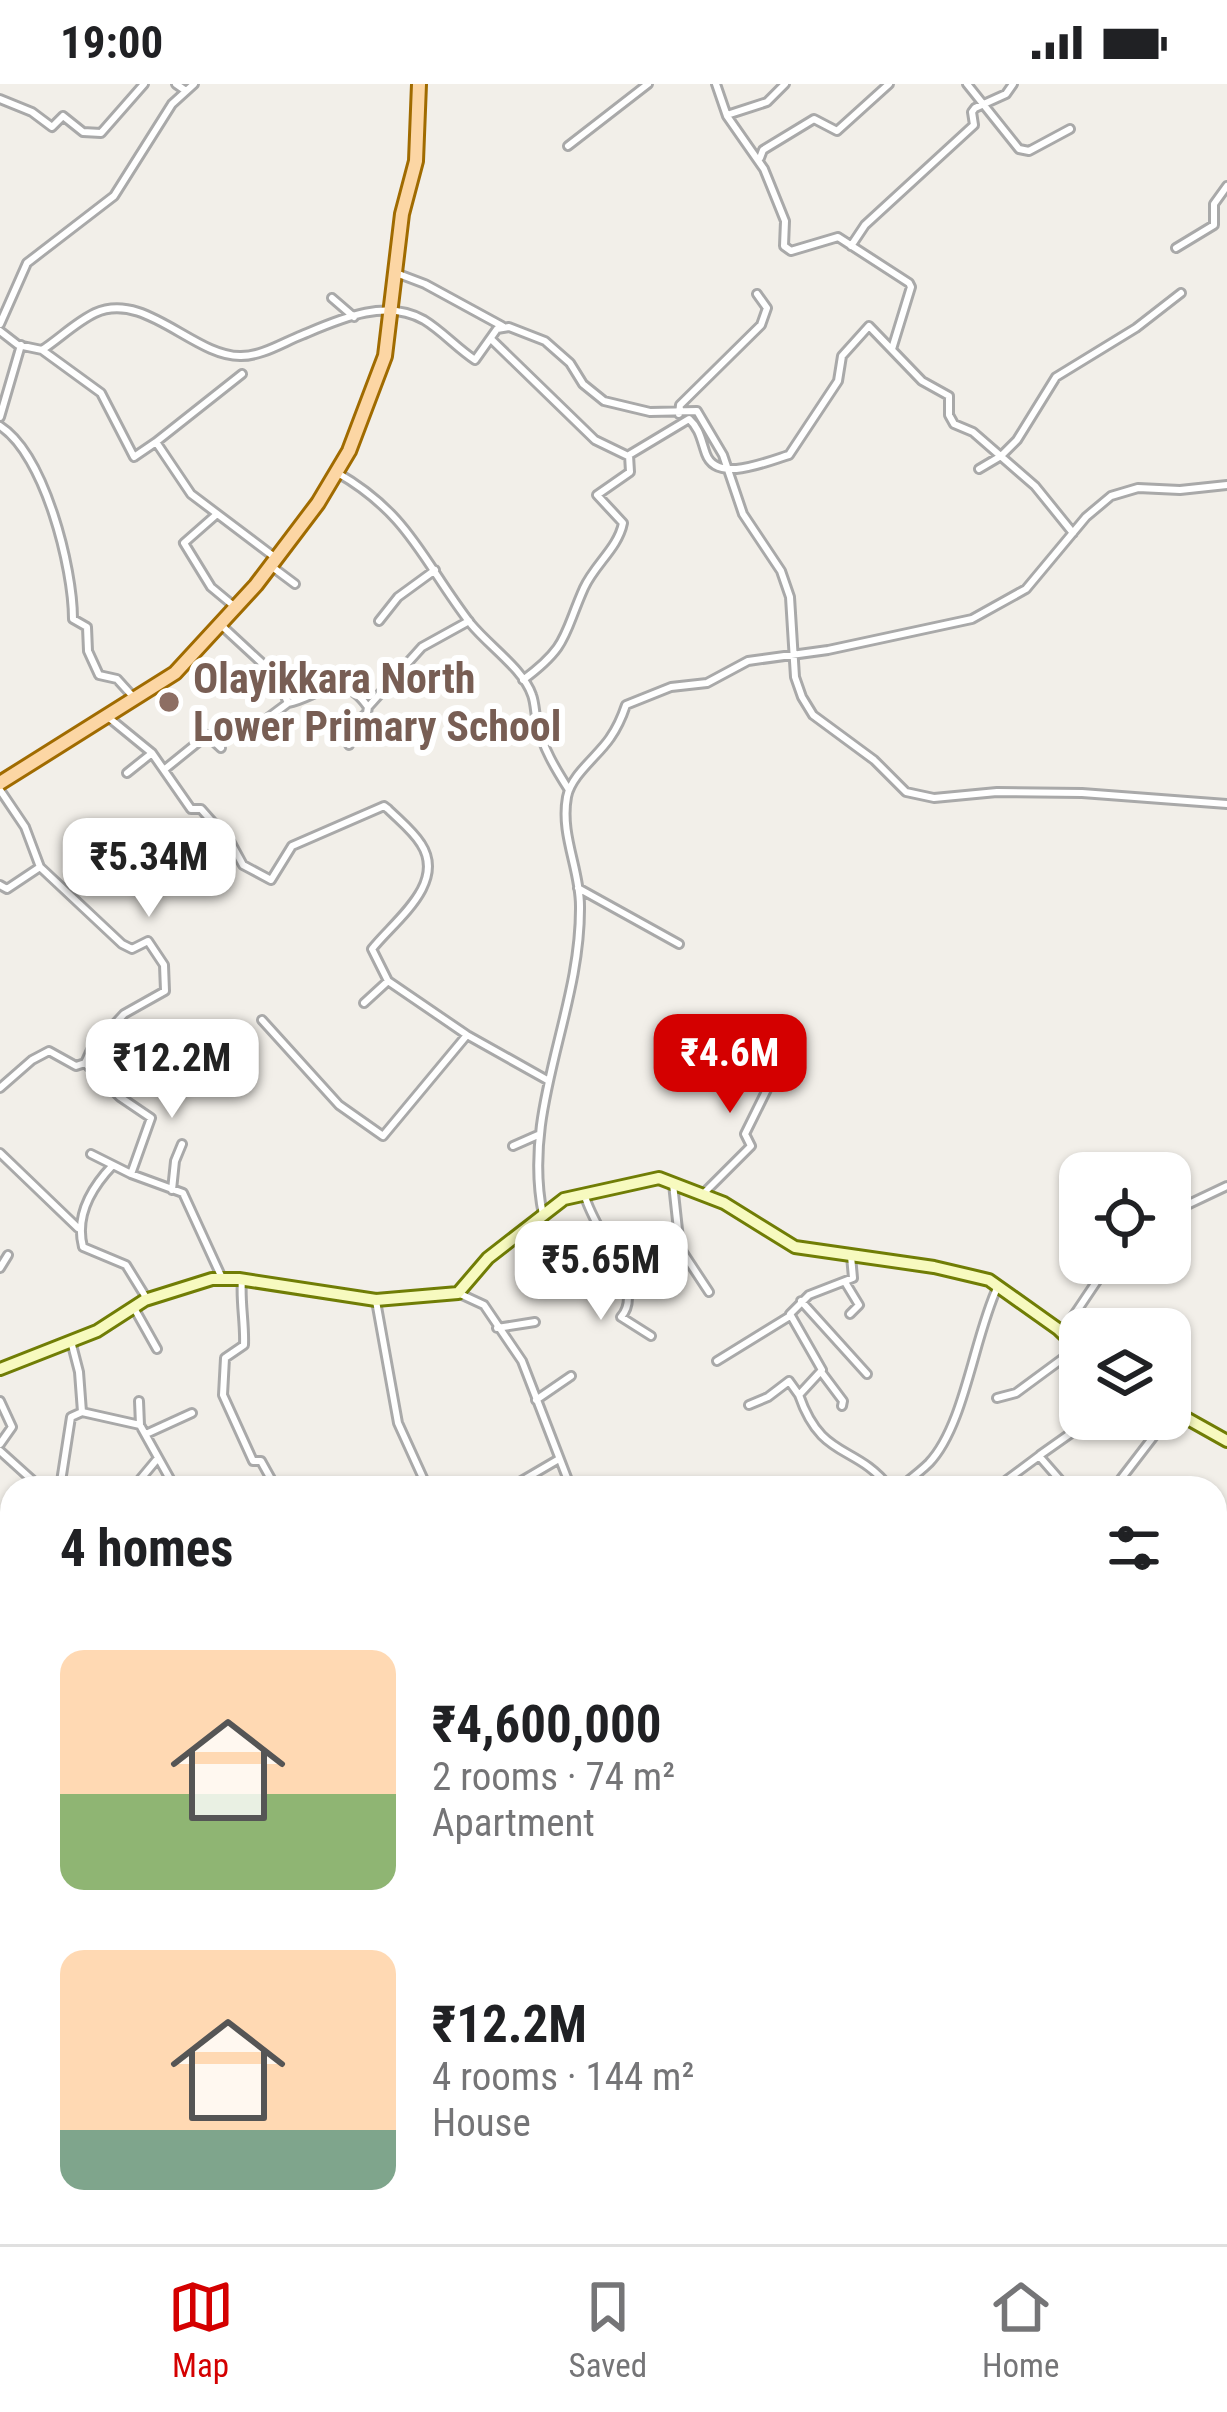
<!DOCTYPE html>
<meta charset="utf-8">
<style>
:root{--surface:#fff;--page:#f6f6f6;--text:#202124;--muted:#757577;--line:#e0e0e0;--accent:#d40000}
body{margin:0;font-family:"Roboto Condensed",sans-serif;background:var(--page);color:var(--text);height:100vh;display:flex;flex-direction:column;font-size:45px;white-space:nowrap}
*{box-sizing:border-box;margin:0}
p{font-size:39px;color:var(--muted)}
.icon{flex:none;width:66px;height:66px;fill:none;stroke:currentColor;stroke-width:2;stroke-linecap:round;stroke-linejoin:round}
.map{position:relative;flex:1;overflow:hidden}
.details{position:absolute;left:0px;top:1392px;width:1227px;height:768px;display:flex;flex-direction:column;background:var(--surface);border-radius:36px 36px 0 0;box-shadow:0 3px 9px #0004}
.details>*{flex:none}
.fabs{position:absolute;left:1059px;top:1068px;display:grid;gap:24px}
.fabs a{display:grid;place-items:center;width:132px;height:132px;border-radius:24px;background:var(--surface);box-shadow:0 3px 9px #0004;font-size:60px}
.price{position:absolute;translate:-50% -102px;padding:0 27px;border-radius:24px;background:#fff;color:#222;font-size:39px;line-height:78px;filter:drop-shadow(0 3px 6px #0008)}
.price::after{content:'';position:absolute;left:50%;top:72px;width:36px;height:27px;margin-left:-18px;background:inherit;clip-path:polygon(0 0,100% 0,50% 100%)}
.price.current{background:var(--accent);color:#fff}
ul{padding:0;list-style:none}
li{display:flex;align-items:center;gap:36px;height:300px;padding:0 60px}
li span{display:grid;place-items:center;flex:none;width:336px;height:240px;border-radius:24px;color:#555}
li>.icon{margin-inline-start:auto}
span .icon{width:144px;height:144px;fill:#fffc;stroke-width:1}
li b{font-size:51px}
h2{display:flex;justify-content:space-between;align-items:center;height:144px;padding:0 60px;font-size:51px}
.status{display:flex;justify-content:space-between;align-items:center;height:84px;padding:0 60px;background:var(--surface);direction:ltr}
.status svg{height:33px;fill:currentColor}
.tab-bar{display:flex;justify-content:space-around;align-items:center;height:168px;border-top:3px solid var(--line);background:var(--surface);font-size:33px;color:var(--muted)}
.tab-bar a{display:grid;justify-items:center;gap:6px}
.tab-bar .current{color:var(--accent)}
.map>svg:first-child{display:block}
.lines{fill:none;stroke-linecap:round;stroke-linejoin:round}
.street-casing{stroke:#a9a9a9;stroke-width:12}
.secondary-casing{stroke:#707d05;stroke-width:16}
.primary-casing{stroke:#a06b00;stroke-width:18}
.street{stroke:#fff;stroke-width:6}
.secondary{stroke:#f7fabf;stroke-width:10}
.primary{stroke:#fcd6a4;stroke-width:12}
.education-dot{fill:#8d6e63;stroke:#fff;stroke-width:4.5}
.labels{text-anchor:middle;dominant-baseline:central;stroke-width:12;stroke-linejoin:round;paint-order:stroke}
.education-label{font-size:42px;font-weight:bold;fill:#785e54;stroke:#fff;text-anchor:start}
</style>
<div class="status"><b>19:00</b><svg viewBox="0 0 49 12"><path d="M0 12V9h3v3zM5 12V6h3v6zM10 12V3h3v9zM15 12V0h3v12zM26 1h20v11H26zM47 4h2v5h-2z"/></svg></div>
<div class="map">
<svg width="1227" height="2160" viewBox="0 0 1227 2160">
<rect width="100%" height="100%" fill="#f2efe9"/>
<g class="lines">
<defs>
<path id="street" d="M176,0L186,7
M716,0L727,32L764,85L785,137L784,162L791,167L838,153L909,199L911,203L892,265
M967,0L1019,65L1029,67L1070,45
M0,15L32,28L52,43L63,32L83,48L101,49L144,0
M727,31L767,18L785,0
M568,62L648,0
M760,74L763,66L814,35L837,47L889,0
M851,162L865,141L974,41L972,28L975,24L1006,10L1013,0
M1176,164L1214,141V120L1227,102
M396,189L425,200L502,242
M332,214L354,233
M0,240L27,179L114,112L172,20L194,0
M0,247L18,261L42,266C59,255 76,238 95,229C145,206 194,273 241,272C262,272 282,259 302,251C340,235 385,214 424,236C442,247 457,264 475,276L497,245L509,243L545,257L570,279L583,300L604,317L650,328L697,327L723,371L743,430L781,487L790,513L795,593L802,613L813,631L874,676L906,708L934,714L997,708L1082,709L1227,720
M491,255L595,356L628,372
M42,266L101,309L134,373L156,358L191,410L277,475
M679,330L680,321L761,241L767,224L757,210
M0,333L21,261
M0,342C45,371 73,484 73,535L87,543L88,567L99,591L117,595L136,616
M156,358L242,290
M979,385L1001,372L1017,356L1056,293L1136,244L1181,209
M336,388C410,430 423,478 471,540C489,562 523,585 532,611C535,619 535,630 537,639C543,664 555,684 569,706
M217,430L184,459L211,503L235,523
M271,482L295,500
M379,537L398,513L435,486
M222,542L276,592L288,619C319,614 339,582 368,623L367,629L346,647L349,661
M523,596C569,562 563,551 584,504C595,480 618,464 623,439L597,411L630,388L629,371L689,335C700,345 701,356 706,370C717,400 768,377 789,371L838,297L842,272L869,242L922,297L949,312V331L954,340L973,348L1035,402L1073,449
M368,623L422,563L469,537
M108,633L152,669L191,725H201L231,759L243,781L271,796L292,762L384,722L388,725C399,736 413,747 421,760C447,800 394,837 372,865L388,897L467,951L549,997
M260,640L288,619
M165,685L207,651L221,664
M127,689L152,669
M0,706L25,743L40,783L122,860L132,865L148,857L164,881L165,907L124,930L91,966L85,979
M0,801L7,805L40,783
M578,804L679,860
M364,919L388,897
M262,936L339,1021L383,1052L467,951
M0,1004L32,976L49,967L76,982L85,979L120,1013L151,1034L131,1090L113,1081C91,1104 75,1132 83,1163L126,1181L147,1215
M513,1062L538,1051
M0,1069L78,1144
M91,1070L113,1081
M131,1090L183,1109L222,1194
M673,1100L680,1164L709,1208
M172,1106L175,1077L182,1060
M705,1108L751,1062L745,1050L785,969
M585,1112C593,1146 647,1205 621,1233L651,1252
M1170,1129L1227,1102
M543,1131C521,1024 581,929 580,822C580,785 560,751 567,713C571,691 598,672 610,654C617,644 622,633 626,621L671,603L707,599L748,577L828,566L972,535L1026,505L1086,433L1111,412L1138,404L1180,406L1227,401
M535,1141L553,1186
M851,1172L853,1194L809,1211L790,1230L822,1286L799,1311C822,1377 855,1359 890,1404
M0,1184L8,1171
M242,1195C240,1217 245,1239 244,1261L225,1274L223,1311L253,1377H261L276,1404
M845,1198L859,1221L850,1230
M458,1209L484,1221L522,1277L571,1404
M376,1217L398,1339L423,1394L413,1404
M801,1217L867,1290
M134,1224L157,1265
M497,1244L535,1238
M1062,1249L1109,1179
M71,1257L79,1288L82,1328
M717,1277L790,1232
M822,1289L843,1317L842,1322
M997,1314L1016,1309L1077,1264
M536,1316L571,1292
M0,1317L12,1343L0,1360
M139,1317L140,1341
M749,1321L768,1313L789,1297L799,1311
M82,1328L140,1341L175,1404
M146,1350L192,1329
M0,1367L41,1404
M1040,1371L1091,1335
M518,1399L559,1375
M60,1404L71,1333L82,1328
M133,1404L158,1374
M899,1404C909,1396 920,1388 929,1379C965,1341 974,1252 998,1202
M996,1404L1039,1372L1067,1404
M1114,1404L1167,1335
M0,1498L12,1496
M1215,1580L1227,1572
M1215,1672L1227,1667
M1223,1733L1227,1743
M1215,1835L1227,1829
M1215,1850L1226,1888
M0,1858L12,1853
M1215,1950L1227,1947
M1215,2080L1227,2082
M1215,2130L1223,2148
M51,2148L59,2160
M95,2148L101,2160
M145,2148L161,2160
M749,2148L754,2154L774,2148
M783,2148L789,2160
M14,2160L44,2148
M226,2160L231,2148
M426,2160L454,2148
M512,2160L533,2148
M887,2160L902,2151
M1213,2160L1224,2148"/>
<path id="secondary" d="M0,1285L97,1247L145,1216L212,1195H239L376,1216L458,1209L488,1174L564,1115L659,1094L724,1119L795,1163L934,1183L989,1196L1058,1245L1080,1266
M1170,1325L1227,1357
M0,1733L12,1741
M356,2148L375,2160"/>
<path id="primary" d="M0,699L175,589L256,501L318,419L349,367L385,272L402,130L416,77L419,0"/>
</defs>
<!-- street casing -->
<use href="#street" class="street-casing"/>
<!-- secondary casing -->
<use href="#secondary" class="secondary-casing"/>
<!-- primary casing -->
<use href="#primary" class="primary-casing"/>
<!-- street -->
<use href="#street" class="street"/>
<!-- secondary -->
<use href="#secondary" class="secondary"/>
<!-- primary -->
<use href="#primary" class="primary"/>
</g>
<!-- markers -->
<circle class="education-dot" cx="169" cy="618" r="12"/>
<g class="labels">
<!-- education labels -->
<g class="education-label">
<text x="193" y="594">Olayikkara North<tspan x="193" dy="48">Lower Primary School</tspan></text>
</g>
</g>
</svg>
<div class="fabs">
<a><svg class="icon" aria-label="locate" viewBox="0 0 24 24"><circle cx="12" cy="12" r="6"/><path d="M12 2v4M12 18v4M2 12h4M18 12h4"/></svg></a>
<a><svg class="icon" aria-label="layers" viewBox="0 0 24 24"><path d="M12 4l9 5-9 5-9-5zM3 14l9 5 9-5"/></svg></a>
</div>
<b class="price" style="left:149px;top:836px">₹5.34M</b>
<b class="price current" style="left:730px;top:1032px">₹4.6M</b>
<b class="price" style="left:172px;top:1037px">₹12.2M</b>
<b class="price" style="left:601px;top:1239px">₹5.65M</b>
<section class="details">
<h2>4 homes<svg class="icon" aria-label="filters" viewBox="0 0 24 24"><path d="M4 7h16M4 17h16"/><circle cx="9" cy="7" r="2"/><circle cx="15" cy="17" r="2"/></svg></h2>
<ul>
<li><span style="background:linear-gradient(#ffd9b3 60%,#8fb573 0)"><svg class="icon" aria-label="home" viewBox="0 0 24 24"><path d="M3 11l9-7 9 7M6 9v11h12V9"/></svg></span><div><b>₹4,600,000</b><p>2 rooms · 74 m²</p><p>Apartment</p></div></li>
<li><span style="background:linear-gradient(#ffd9b3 75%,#7fa58c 0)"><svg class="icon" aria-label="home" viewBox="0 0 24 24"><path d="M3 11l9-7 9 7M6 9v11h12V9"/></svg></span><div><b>₹12.2M</b><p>4 rooms · 144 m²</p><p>House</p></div></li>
</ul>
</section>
</div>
<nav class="tab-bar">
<a class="current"><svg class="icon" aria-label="map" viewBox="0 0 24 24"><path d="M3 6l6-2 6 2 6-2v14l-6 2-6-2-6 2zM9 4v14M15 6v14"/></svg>Map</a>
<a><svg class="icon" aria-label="saved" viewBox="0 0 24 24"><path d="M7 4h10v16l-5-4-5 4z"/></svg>Saved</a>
<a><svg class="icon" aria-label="home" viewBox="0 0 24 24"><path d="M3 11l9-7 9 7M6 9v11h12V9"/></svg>Home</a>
</nav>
